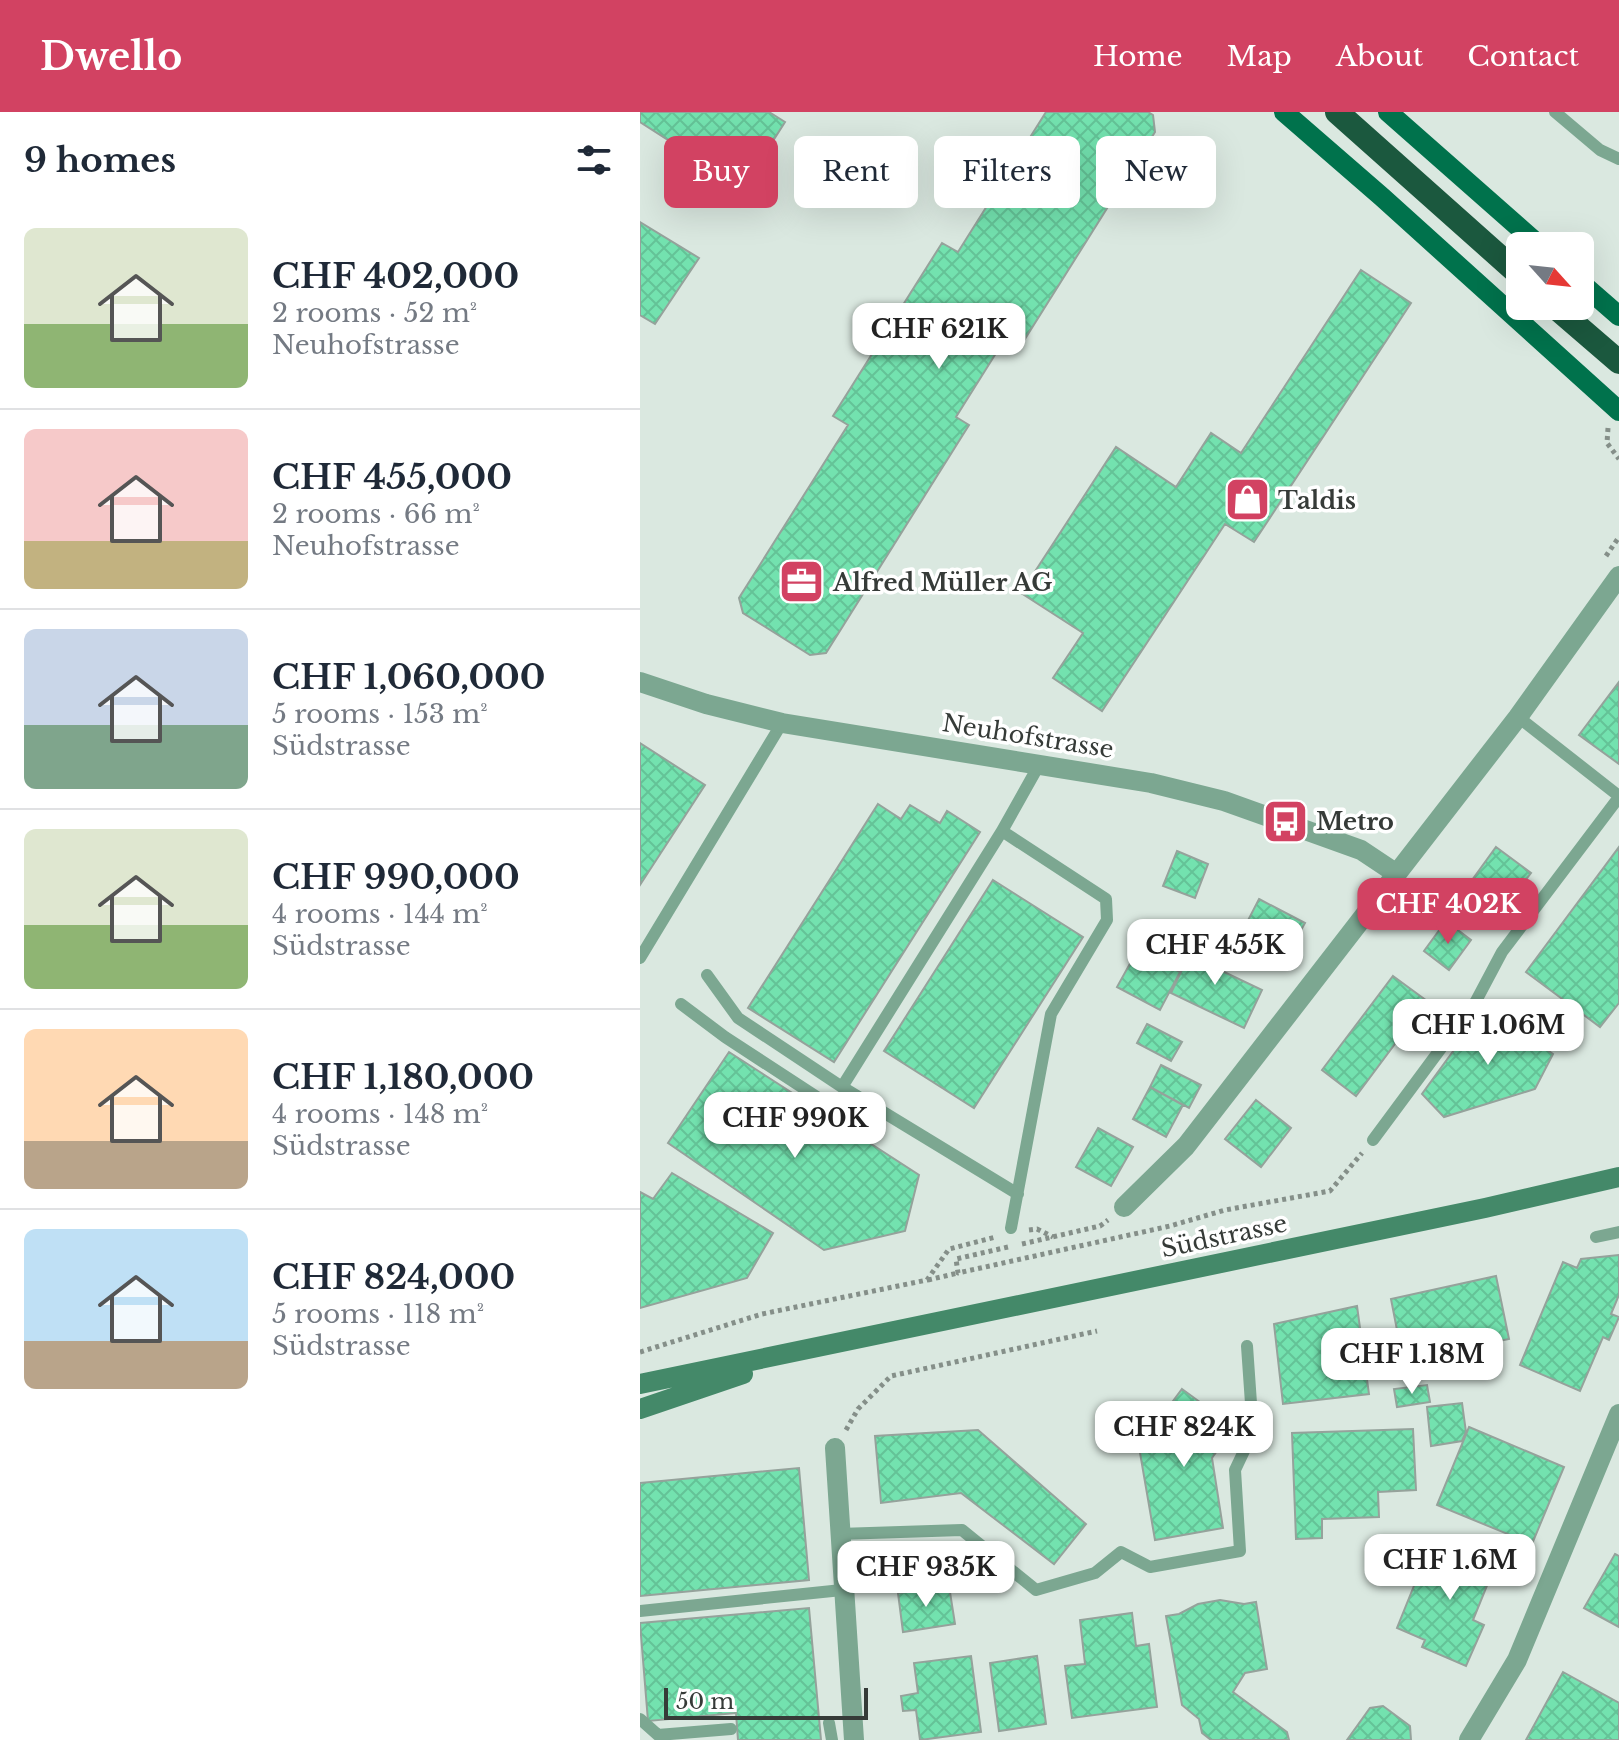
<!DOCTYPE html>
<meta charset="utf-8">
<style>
:root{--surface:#fff;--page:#f6f6f7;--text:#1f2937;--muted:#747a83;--line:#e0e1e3;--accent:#d24262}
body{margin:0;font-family:"Libre Baskerville",serif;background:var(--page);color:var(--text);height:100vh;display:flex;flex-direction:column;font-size:30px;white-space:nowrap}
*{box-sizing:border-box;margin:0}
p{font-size:26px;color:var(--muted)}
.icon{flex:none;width:44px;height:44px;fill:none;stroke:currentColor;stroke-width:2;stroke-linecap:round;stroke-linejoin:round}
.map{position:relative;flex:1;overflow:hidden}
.drawer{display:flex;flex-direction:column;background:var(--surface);width:640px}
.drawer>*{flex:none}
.top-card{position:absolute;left:24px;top:24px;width:760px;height:72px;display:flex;gap:16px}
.needle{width:52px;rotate:117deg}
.controls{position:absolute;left:866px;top:120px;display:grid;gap:16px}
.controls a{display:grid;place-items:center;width:88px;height:88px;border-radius:12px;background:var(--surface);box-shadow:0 8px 32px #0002;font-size:40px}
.scale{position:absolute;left:24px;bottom:20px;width:204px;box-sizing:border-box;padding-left:8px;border:4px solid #363b38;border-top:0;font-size:22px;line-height:28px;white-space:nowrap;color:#363b38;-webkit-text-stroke:6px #fff;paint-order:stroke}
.price{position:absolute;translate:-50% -68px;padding:0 18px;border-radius:16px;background:#fff;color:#222;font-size:26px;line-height:52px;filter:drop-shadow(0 2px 4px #0008)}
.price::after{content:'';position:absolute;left:50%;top:48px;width:24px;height:18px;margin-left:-12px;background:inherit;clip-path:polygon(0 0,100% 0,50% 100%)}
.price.current{background:var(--accent);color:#fff}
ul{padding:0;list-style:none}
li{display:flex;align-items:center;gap:24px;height:200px;padding:0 24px}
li+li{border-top:2px solid var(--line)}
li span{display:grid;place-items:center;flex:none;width:224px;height:160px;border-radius:12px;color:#555}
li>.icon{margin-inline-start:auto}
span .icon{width:96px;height:96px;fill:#fffc;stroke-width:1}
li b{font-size:34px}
h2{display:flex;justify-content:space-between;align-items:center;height:96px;padding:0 24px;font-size:34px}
.tag{padding:0 28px;border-radius:12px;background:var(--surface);box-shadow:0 8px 32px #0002;font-size:28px;line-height:72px}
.tag.current{background:var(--accent);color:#fff}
header{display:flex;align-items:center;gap:48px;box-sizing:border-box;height:112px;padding:0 40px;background:var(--accent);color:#fff}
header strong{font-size:38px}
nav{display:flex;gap:44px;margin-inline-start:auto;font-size:28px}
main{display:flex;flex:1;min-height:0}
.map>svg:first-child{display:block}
.building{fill:url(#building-cross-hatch);stroke:#95a29b;stroke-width:2}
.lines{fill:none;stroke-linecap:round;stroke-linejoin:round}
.path{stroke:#858f89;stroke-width:5;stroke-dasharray:4 4;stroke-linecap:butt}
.lane{stroke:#7ca791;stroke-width:12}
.street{stroke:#7ca791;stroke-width:20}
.secondary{stroke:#448969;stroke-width:20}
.primary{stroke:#00724c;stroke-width:20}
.highway{stroke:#1b583e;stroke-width:24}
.labels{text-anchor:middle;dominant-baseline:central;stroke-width:7;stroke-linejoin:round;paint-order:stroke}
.poi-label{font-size:24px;font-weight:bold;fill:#363b38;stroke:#fff;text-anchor:start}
.street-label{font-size:24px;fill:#363b38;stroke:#fff}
</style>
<header>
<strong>Dwello</strong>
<nav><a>Home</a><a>Map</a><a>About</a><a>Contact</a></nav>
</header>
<main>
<section class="drawer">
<h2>9 homes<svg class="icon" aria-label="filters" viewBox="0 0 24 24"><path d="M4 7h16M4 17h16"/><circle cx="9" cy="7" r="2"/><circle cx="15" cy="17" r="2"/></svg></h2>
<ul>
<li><span style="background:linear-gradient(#dfe7d0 60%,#8fb573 0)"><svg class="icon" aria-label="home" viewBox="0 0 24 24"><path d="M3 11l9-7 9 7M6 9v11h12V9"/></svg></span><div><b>CHF 402,000</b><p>2 rooms · 52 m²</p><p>Neuhofstrasse</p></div></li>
<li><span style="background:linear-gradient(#f6c9c9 70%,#c2b280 0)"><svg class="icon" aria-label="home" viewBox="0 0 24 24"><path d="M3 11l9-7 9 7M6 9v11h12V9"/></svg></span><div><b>CHF 455,000</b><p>2 rooms · 66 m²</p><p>Neuhofstrasse</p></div></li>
<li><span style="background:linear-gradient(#c9d6e8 60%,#7fa58c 0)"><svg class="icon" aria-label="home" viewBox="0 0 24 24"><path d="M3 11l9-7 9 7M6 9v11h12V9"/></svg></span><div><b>CHF 1,060,000</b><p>5 rooms · 153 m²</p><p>Südstrasse</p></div></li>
<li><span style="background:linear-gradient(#dfe7d0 60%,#8fb573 0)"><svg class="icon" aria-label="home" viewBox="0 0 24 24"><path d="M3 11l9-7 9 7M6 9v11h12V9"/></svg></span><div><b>CHF 990,000</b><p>4 rooms · 144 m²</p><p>Südstrasse</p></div></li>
<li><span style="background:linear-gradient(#ffd9b3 70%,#b9a48a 0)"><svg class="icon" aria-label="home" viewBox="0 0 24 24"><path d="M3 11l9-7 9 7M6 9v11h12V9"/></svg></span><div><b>CHF 1,180,000</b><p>4 rooms · 148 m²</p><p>Südstrasse</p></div></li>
<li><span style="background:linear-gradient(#bfe0f5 70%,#b9a48a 0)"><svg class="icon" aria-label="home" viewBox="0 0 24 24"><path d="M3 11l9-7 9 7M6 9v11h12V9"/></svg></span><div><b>CHF 824,000</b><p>5 rooms · 118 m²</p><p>Südstrasse</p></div></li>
</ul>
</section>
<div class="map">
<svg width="979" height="1628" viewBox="0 0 979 1628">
<defs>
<pattern id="building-cross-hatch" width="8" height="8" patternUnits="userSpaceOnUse" patternTransform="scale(2)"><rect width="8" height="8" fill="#73e2af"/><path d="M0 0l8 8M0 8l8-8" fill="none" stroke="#64c397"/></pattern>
</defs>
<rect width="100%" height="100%" fill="#dae8e0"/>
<!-- building -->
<path class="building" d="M0,0H129L145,10L103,76L0,10Z
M406,0H508L513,3L515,20L378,238L362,240L358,238L316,305L329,313L186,541L170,543L103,501L99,486L208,313L193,304L302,131L318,140Z
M0,110L59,146L15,212L0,203Z
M721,158L771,191L614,430L585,412L462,599L413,566L443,521L381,481L476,335L536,375L571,321L601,341Z
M979,570V652L939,623Z
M0,631L65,673L0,773Z
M238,692L261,707L270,693L300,711L307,699L340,720L194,950L108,896Z
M856,735L891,761L870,788L853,776L845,788L827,775Z
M979,735V891L960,915L886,860Z
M537,739L568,752L555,786L523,774Z
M353,768L443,825L334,996L244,939Z
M619,787L665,811L648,842L603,818Z
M806,809L831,828L809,858L784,839Z
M555,830L588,846L582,859L622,878L604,916L531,881Z
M498,837L540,860L520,898L477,875Z
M753,864L787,889L716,984L682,958Z
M846,894L913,942L895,977L804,1005L782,982Z
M507,912L542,930L531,949L497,931Z
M89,940L279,1063L265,1119L184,1138L28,1031Z
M521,953L561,973L549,996L510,975Z
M510,975L543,993L526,1025L493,1007Z
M616,988L651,1016L621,1055L585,1027Z
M458,1016L493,1035L471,1074L436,1055Z
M32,1061L133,1121L107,1166L0,1196V1080L13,1087Z
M979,1143V1183L971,1202L979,1205L969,1228L963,1225L940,1279L880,1253L923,1150L937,1156L941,1147Z
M856,1164L869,1227L763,1249L751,1187Z
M717,1194L729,1282L643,1292L634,1212Z
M787,1273L790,1290L757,1295L754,1277Z
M542,1277L594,1315L572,1346L583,1416L515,1428L499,1335Z
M822,1291L826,1320L822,1329L791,1334L787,1295Z
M829,1315L924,1355L892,1432L797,1393Z
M773,1317L776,1378L738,1380L739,1405L682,1407V1426L656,1427L652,1321Z
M338,1318L446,1412L414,1452L321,1381L241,1391L235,1324Z
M159,1356L169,1468L0,1484V1371Z
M816,1426L859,1444L833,1508L844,1513L826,1554L782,1535L785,1528L757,1516L784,1449L803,1457Z
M975,1442L979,1444V1515L944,1496Z
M309,1474L315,1512L263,1520L258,1481Z
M580,1488L604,1492L616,1490L627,1557L605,1561L593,1580L647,1620L649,1628H571L562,1621L559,1607L542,1593L526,1504L539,1502L558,1492Z
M169,1496L181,1628H98L96,1601L8,1609L0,1511Z
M492,1501L496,1534L509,1532L517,1595L432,1606L425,1554L445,1552L440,1508Z
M331,1544L341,1620L280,1628L276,1598L263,1599L261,1584L278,1581L274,1551Z
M397,1544L406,1612L359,1619L350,1551Z
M923,1560L979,1591V1628H886Z
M743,1594L770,1614L771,1628H707L730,1596Z"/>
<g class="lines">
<!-- path -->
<path class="path" d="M968,316L967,331L979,347
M966,444L979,425
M389,1118L397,1117L413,1125
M382,1132L460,1114L468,1108
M368,1135L316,1147L318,1161L530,1114L585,1098L690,1079L722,1041
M288,1168L318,1161
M0,1240L122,1202L287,1168L309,1137L356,1125
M206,1318L218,1297L251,1264L457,1219"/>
<!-- lane -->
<path class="lane" d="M915,0L960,38L979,47
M878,605L979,684
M362,719L202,975L378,1082
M0,846L142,611
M67,863L98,906L202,975
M41,892L85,925L232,1021
M733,1028L836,889L862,840L979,685
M371,1116L411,902L467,808L466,787L362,719L399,653
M956,1125L979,1120
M199,1422L322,1418L396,1478L455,1461L481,1440L510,1455L600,1439L595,1358L613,1320L607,1234
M0,1499L202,1478
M0,1607L18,1623L91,1617
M189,1611L192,1628"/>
<!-- street -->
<path class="street" d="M0,570L66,592L142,611L511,671L584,689L721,738L757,762
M484,1095L546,1034L878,605L979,464
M195,1336L214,1628
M829,1628L877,1548L979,1302"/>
<!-- secondary -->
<path class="secondary" d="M0,1272L845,1096L979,1065
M0,1297L103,1262"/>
<!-- primary -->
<path class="primary" d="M644,0L742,85L979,299
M748,0L900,134
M940,170L979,204"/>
<!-- highway -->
<path class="highway" d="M697,0L880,163
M914,194L979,250"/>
</g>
<!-- icons -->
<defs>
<symbol id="shop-square" viewBox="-11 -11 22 22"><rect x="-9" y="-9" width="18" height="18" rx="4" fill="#d24262" stroke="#fff"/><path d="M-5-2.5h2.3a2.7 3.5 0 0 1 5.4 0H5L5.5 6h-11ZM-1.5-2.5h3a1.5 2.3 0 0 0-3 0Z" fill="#fff"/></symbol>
<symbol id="office-square" viewBox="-11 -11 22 22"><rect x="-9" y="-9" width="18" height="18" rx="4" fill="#d24262" stroke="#fff"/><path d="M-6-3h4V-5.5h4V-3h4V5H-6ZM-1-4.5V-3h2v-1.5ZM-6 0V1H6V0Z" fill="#fff"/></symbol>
<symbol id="bus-square" viewBox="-11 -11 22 22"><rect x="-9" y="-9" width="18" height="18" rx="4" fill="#d24262" stroke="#fff"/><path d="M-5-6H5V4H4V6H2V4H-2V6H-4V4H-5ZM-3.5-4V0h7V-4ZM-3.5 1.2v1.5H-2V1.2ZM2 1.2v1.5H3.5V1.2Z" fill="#fff"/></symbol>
</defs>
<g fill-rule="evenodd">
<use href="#shop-square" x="582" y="362" width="51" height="51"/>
<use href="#office-square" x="136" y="444" width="51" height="51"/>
<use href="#bus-square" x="620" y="684" width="51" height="51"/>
</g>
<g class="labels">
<!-- poi labels -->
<g class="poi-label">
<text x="638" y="388">Taldis</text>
<text x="193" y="470">Alfred Müller AG</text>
<text x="676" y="709">Metro</text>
</g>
<!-- street labels -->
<g class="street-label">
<text transform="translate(388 624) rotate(9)">Neuhofstrasse</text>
<text transform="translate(584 1124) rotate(-12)">Südstrasse</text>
</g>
</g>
</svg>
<div class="controls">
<a><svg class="needle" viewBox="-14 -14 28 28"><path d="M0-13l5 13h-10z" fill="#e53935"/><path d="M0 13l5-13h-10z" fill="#747a83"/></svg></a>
</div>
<div class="scale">50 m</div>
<b class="price" style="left:299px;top:259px">CHF 621K</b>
<b class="price current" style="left:808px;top:834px">CHF 402K</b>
<b class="price" style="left:575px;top:875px">CHF 455K</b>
<b class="price" style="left:848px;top:955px">CHF 1.06M</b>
<b class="price" style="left:155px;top:1048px">CHF 990K</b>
<b class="price" style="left:772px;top:1284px">CHF 1.18M</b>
<b class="price" style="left:544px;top:1357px">CHF 824K</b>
<b class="price" style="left:810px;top:1490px">CHF 1.6M</b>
<b class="price" style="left:286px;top:1497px">CHF 935K</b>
<div class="top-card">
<a class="tag current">Buy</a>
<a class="tag">Rent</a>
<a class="tag">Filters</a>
<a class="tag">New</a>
</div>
</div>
</main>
